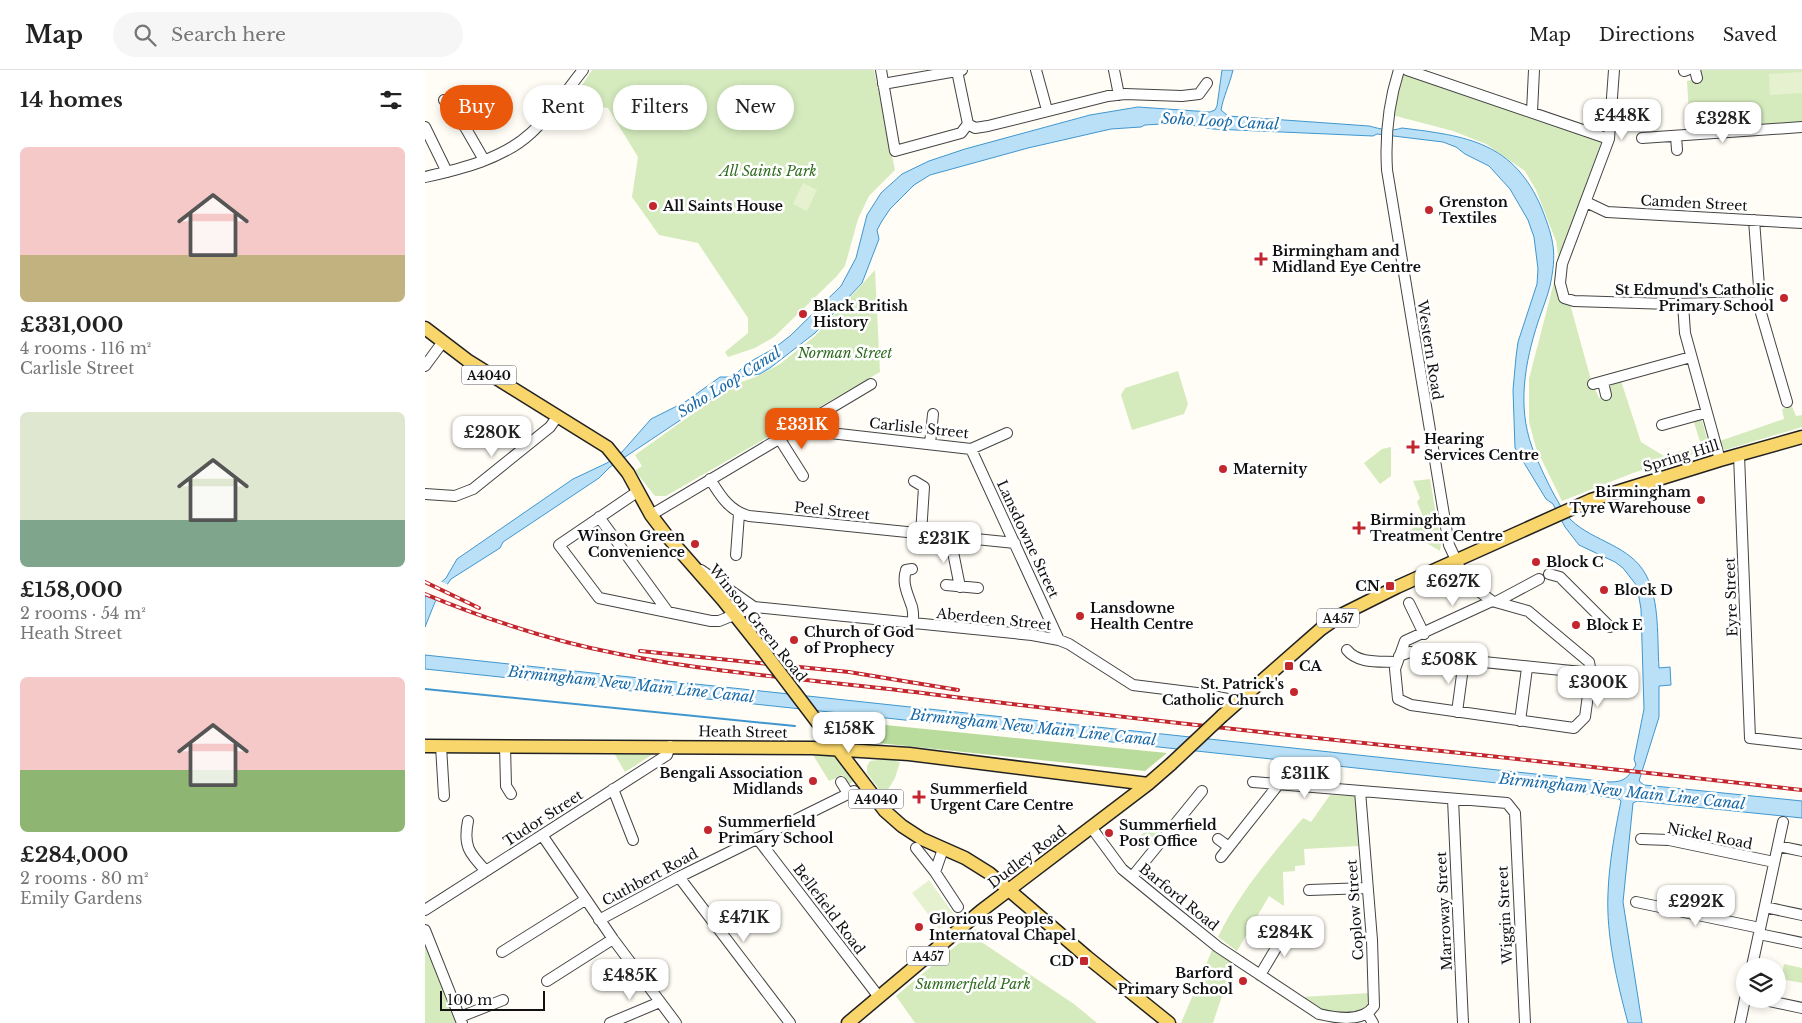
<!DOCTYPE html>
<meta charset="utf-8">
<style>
:root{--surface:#fff;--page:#f6f6f6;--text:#222;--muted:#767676;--line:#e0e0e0;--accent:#ea580c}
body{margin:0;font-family:"Libre Baskerville",serif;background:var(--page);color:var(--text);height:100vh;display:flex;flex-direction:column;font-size:19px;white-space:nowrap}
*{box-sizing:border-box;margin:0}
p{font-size:16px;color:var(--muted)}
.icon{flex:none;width:28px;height:28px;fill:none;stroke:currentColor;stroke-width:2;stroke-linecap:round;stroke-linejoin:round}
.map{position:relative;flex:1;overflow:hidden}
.panel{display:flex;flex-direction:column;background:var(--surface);width:425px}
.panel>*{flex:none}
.hud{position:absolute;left:15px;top:15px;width:475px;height:45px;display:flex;gap:10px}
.fabs{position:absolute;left:1311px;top:888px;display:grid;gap:10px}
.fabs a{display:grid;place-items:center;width:50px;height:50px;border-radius:50%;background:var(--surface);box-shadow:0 2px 8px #0003;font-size:25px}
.scale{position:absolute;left:15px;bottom:12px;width:105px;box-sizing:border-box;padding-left:5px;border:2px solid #111;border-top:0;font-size:14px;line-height:18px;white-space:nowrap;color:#111;-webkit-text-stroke:4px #fff;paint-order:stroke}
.price{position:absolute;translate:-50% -42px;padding:0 11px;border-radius:10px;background:#fff;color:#222;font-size:16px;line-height:32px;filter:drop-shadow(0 1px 2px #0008)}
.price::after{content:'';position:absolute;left:50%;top:30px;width:15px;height:11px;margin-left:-8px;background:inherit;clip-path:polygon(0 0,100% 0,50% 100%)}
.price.selected{background:var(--accent);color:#fff}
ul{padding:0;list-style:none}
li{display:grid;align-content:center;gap:10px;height:265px;padding:0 20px}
li span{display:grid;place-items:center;height:155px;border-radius:8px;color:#555}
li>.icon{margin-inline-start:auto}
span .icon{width:90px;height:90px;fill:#fffc;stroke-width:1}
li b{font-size:21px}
h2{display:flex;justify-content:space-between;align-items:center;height:60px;padding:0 20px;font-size:21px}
.pill{padding:0 18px;border-radius:22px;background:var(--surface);box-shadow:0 2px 8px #0003;font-size:18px;line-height:45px}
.pill.selected{background:var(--accent);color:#fff}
header{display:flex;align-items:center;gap:30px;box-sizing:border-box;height:70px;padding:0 25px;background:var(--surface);border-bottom:1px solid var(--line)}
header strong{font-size:24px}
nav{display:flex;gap:28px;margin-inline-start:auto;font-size:18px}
.search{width:350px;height:45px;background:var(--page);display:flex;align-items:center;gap:12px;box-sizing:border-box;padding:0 18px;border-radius:28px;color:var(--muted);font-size:19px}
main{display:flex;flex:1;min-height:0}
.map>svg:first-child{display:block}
.green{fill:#d5ebbd}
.forest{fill:#b9dc9c}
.pitch{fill:#e6f2cf}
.water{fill:#b9e0f7;stroke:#3f96cf}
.pier{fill:#fffdf5}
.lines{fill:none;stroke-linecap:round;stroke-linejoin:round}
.stream{stroke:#3f96cf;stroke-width:2}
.minor-casing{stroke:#444;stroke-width:12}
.major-casing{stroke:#222;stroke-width:15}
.minor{stroke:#fff;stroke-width:10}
.major{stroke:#f9d66b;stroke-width:12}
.rail-casing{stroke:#c4262e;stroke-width:4}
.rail{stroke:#fff;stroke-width:2;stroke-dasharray:5.5;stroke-linecap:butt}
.major-bridge-casing{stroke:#222;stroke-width:15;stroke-linecap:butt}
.major-bridge{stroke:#f9d66b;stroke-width:12}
.poi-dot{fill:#c4262e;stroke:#fff;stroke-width:2}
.labels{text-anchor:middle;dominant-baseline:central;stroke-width:5;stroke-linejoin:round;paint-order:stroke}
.shield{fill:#fff;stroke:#585858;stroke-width:1}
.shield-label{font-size:12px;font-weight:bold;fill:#111}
.park-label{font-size:14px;font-style:italic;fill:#2f6b1f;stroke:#fff}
.poi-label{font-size:14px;font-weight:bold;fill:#111;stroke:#fff;text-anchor:start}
.street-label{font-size:14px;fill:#111;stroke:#fff}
.water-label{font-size:15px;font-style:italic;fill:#1768a6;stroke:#fff}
</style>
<header>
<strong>Map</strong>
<div class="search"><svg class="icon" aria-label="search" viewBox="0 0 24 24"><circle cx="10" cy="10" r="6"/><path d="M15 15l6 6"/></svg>Search here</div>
<nav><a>Map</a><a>Directions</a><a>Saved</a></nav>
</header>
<main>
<section class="panel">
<h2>14 homes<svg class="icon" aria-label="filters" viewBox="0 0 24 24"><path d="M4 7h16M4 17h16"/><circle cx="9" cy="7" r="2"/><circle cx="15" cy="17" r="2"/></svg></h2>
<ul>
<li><span style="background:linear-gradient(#f6c9c9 70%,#c2b280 0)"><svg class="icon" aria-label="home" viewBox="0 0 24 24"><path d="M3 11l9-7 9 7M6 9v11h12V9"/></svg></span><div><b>£331,000</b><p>4 rooms · 116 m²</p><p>Carlisle Street</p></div></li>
<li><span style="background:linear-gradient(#dfe7d0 70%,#7fa58c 0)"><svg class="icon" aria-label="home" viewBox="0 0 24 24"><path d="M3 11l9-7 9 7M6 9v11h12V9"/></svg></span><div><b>£158,000</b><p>2 rooms · 54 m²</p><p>Heath Street</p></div></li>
<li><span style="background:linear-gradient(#f6c9c9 60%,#8fb573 0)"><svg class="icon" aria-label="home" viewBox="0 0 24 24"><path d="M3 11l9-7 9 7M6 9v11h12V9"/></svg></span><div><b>£284,000</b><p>2 rooms · 80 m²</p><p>Emily Gardens</p></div></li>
</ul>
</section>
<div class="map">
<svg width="1377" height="953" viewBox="0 0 1377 953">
<rect width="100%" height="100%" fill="#fffdf5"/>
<!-- green -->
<path class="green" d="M167,0H449L470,100L444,126L433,149L420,196L411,207L349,267L330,278L303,287L300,282L323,263V248L273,173L234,165L207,127L213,87L183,38L163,35L150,26Z
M1275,0H1377V54L1265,60L1262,11L1277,7Z
M976,4L1177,70L1132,199V222L1145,234L1166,310L1174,328L1185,326V317L1188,314L1196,311L1216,372L1239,386L1276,375L1268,349L1276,347L1283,372L1275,382L1208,403L1137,431L1111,378L1104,352V309L1129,212L1133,185L1131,171L1111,120L1100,101L1061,74L1028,61L967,45Z
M450,200L455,302L241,426H230L210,401L217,396L210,385L308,315L333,306L355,294L390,266Z
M753,301L763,334L759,344L707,360L696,325L700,318Z
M1367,336L1371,346L1377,345V357L1300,380L1295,378L1292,372L1359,349L1357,339Z
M966,377V406L955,414L939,393L957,379Z
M1005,409L1016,474L1015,481L983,462L993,454L997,444L992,432L995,428L988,411Z
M226,681L228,684L200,702L189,683Z
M388,685L411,686L429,711L423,715L418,705L404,711Z
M462,689L475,692L470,708L459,726L442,703V696L445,691Z
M905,725L932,726L935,776L879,779L880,795L870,796V801L858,802L859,836L844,826L812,881L793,867C814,823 846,786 878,748L886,752Z
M737,750L743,753L725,778L720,775L716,765Z
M551,859L555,871L649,934L672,953H490L471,926Z
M0,873L32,953H0Z
M788,878L808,893L788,953H756Z
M1359,894L1377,898V913L1356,909Z
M945,923C945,948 915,944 897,940C890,938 883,931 877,927Z"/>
<!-- forest -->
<path class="forest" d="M400,649L742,683L720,701L416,669Z"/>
<!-- pitch -->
<path class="pitch" d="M1377,2V23L1345,25L1344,4Z
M378,113L392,120L382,141L368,134Z
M504,810L531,847L514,859L487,823Z"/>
<!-- water -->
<path class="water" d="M797,0H808C805,13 798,28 796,40L803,46L944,56C956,59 965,62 977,58C1042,66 1089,72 1117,139C1129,170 1132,183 1125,216C1122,228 1117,240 1113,252C1100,292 1092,336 1107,377C1114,395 1133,437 1146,450C1169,472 1205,475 1221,505C1235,531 1232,569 1234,598L1245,597L1246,615L1234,616V647L1214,711L1219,715L1377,731V748L1212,731L1208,733L1198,832L1217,953H1203C1192,912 1181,866 1183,823C1184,793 1190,761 1196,731L1194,729L1138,720L0,599V585L1185,712C1200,712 1203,707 1211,695L1209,689L1219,639L1216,539L1212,516L1198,498L1190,492L1154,475L1140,457L1128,434L1121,429L1090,378L1088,320L1091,287L1093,272L1112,214L1113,199L1109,167L1103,150L1085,119L1064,96L1040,84L1031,77L1018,72L952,64L948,66L788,59L755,53L720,55L716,57L686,59L603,78L505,105L489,115L465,139L457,151L452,160L454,169L437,213L390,263L345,298L335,304L314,307L307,311L281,333L185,397L174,408L78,472L75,478L26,509L10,532L0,557V527L21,508L32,489L148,409L182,393L197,382L226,349L260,332L295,307H305L312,303L321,294L348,279L365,266L416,216L431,188L442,145L456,123L477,104L504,91L540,79L665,45L713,37L785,42L790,40L792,36Z"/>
<!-- pier -->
<path class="pier" d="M14,511L24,515L13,531L0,526V524Z"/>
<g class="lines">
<!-- stream -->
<path class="stream" d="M0,619L370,656"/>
<defs>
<path id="minor" d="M456,0L470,81L536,63L543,54L532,1
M611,0L622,40
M689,0L694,25
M974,0C963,34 960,65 962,100L1024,475L1039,507L1048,517L1067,531L1103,541L1164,592L1166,603L1160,647L1149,658L986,635L973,629L970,599L980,571L1067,531
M982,0L1184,69
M1189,0L1184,69L1137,194L1135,213L1139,228L1149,231L1245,234L1334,232
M1270,0L1272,8
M1259,1L1262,0
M458,14L537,0
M19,30L40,57L59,90
M1107,42L1109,0
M543,54L550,58L563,56L683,26L700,24L757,26L774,24L782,13
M0,57L22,102
M1251,66L1252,80
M1217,68L1377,57
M0,107C36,99 78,89 106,63C126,45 141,21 158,0
M1161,132L1182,142L1377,153
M1329,150L1336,243L1362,332
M1258,234L1260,263L1295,390
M0,296L17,273
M1178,312L1181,325
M1168,314L1266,287
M1237,355L1280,343
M370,359L546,379L582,363
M354,368L378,406
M505,374L508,344
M546,379L634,570
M1314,385L1325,668L1377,674
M285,409C295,425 304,441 324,446L590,473
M489,411L499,417L496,464
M212,422L134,475L174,528L286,551H294L329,537L607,565L634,570L644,574L708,615L772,623L813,631
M0,424L30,426L48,419L125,357L132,347
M226,445L446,314
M174,447L243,542
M525,467L535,517
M311,485L314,444
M487,499L481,500C477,513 482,522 486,534C489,540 488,548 488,554
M276,500L329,537
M1124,504L1135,507L1185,557
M521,515L553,518
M1071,532L1114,509
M984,533L999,564
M922,580C933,594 955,591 971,592
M974,586L985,582L1039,590L1166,603
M1032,642L1039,590
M1095,651L1102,598
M16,676L19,726
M80,676L81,716L86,724
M416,712L423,723
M828,712L1082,733L1090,743L1100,953
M188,719L208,770
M1028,729L1038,953
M43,751C38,776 44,783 61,801
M666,757L697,799L741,835L793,877L894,944C911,948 938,953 949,936L947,870L935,721
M117,765L188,869L251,953
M332,768L454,927
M793,769L804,777
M1216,769L1244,770L1349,792
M1353,776L1377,781
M491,778L510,802L533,837
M796,787L853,715
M510,802L518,779
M254,807L365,953
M707,807L777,721
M884,820L942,818
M1211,832L1335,858
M1340,837L1377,845
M0,840L242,685L245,676
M174,850L254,807L429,721
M0,860L37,953
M845,863L856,870
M1334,864L1377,873
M77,882L160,830
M1327,896L1358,752
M835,905L863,858
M122,911L188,869
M1335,929L1377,938
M942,943L948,953
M35,947L78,930
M185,953L235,932
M1315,953L1320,929"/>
<path id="major" d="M0,258L42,290L182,377L203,403L226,445L242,466L298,530L337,579
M797,646L896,559L916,545L972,517L1166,430L1295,390L1377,367
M396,657L460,741L477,756L497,769L540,788L564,803L662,887L744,953
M0,676L388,678L484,684L723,714
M423,953L556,841L723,714L746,694"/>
</defs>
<!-- minor casing -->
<use href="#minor" class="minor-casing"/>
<!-- major casing -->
<use href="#major" class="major-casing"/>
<!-- minor -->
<use href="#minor" class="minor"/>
<!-- major -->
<use href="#major" class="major"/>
<defs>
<path id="rail" d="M0,512L54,538
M0,524C63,550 127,571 194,584C299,605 407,611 513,625C801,661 1089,687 1377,720
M215,581L424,602L533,620"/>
</defs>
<!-- rail casing -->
<use href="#rail" class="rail-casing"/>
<!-- rail -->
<use href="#rail" class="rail"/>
<defs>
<path id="major-bridge" d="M337,579L396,657
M746,694L797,646"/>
</defs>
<!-- major-bridge casing -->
<use href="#major-bridge" class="major-bridge-casing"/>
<!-- major-bridge -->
<use href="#major-bridge" class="major-bridge"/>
</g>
<!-- markers -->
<g class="poi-dot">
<circle cx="228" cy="136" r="5"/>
<circle cx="1004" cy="140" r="5"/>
<path d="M833.5 181.5h5v5h5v5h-5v5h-5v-5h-5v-5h5z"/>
<circle cx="1359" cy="228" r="5"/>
<circle cx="378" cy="244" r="5"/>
<path d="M985.5 369.5h5v5h5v5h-5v5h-5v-5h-5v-5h5z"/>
<circle cx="798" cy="399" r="5"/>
<circle cx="1276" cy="430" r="5"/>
<path d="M931.5 450.5h5v5h5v5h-5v5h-5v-5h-5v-5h5z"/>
<circle cx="270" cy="474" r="5"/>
<circle cx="1111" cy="492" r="5"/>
<rect x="960" y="511" width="10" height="10" rx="2.5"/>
<circle cx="1179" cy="520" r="5"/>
<circle cx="655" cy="546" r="5"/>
<circle cx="1151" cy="555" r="5"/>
<circle cx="369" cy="570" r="5"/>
<rect x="859" y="591" width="10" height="10" rx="2.5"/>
<circle cx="869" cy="622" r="5"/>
<circle cx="388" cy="711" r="5"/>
<path d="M491.5 719.5h5v5h5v5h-5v5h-5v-5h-5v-5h5z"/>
<circle cx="283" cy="760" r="5"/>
<circle cx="684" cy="763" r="5"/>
<circle cx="494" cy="857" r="5"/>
<rect x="654" y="886" width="10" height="10" rx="2.5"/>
<circle cx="818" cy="911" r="5"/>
</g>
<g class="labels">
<!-- shield labels -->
<g class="shield">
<rect x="36.5" y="295.5" width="55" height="19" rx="4"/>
<rect x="892" y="538.5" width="42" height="19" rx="4"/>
<rect x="423.5" y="719.5" width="55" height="19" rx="4"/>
<rect x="482" y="876.5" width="42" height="19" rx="4"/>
</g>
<g class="shield-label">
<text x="64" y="305">A4040</text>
<text x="913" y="548">A457</text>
<text x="451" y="729">A4040</text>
<text x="503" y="886">A457</text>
</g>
<!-- park labels -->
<g class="park-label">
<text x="343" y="101">All Saints Park</text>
<text x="420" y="283">Norman Street</text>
<text x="548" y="914">Summerfield Park</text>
</g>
<!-- poi labels -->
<g class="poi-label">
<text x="1014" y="132">Grenston<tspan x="1014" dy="16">Textiles</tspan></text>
<text x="238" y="136">All Saints House</text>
<text x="847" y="181">Birmingham and<tspan x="847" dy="16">Midland Eye Centre</tspan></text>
<text x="1349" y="220" text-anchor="end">St Edmund's Catholic<tspan x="1349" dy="16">Primary School</tspan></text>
<text x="388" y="236">Black British<tspan x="388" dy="16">History</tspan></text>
<text x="999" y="369">Hearing<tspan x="999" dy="16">Services Centre</tspan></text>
<text x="808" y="399">Maternity</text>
<text x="1266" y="422" text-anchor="end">Birmingham<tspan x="1266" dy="16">Tyre Warehouse</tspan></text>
<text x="945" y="450">Birmingham<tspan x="945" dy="16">Treatment Centre</tspan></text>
<text x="260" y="466" text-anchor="end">Winson Green<tspan x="260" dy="16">Convenience</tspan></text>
<text x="1121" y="492">Block C</text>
<text x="955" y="516" text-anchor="end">CN</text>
<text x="1189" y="520">Block D</text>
<text x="665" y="538">Lansdowne<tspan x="665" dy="16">Health Centre</tspan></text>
<text x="1161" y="555">Block E</text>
<text x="379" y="562">Church of God<tspan x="379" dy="16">of Prophecy</tspan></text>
<text x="874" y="596">CA</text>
<text x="859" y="614" text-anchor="end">St. Patrick's<tspan x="859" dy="16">Catholic Church</tspan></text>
<text x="378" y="703" text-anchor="end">Bengali Association<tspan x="378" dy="16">Midlands</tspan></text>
<text x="505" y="719">Summerfield<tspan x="505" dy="16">Urgent Care Centre</tspan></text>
<text x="293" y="752">Summerfield<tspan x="293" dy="16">Primary School</tspan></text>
<text x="694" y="755">Summerfield<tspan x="694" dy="16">Post Office</tspan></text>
<text x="504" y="849">Glorious Peoples<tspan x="504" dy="16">Internatoval Chapel</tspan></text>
<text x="649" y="891" text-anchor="end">CD</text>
<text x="808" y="903" text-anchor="end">Barford<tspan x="808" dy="16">Primary School</tspan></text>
</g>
<!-- street labels -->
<g class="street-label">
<text transform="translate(1269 133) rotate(3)">Camden Street</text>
<text transform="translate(1005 280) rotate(81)">Western Road</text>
<text transform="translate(494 358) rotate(6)">Carlisle Street</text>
<text transform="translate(1256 386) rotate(-17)">Spring Hill</text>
<text transform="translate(407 441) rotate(6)">Peel Street</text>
<text transform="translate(603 469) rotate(65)">Lansdowne Street</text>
<text transform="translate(1306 527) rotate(-92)">Eyre Street</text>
<text transform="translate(569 549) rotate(6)">Aberdeen Street</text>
<text transform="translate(333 553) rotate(51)">Winson Green Road</text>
<text transform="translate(318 662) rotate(1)">Heath Street</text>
<text transform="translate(118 748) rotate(-33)">Tudor Street</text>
<text transform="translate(1285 766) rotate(11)">Nickel Road</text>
<text transform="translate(602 787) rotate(-37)">Dudley Road</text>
<text transform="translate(225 807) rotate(-28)">Cuthbert Road</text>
<text transform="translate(754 827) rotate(39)">Barford Road</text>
<text transform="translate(404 839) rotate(53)">Bellefield Road</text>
<text transform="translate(930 840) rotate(-94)">Coplow Street</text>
<text transform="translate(1019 841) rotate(-93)">Marroway Street</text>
<text transform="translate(1080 845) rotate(-93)">Wiggin Street</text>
</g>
<!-- water labels -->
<g class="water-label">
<text transform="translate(795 51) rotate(3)">Soho Loop Canal</text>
<text transform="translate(304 312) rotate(-32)">Soho Loop Canal</text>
<text transform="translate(206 614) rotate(6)">Birmingham New Main Line Canal</text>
<text transform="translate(608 657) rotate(6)">Birmingham New Main Line Canal</text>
<text transform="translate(1197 721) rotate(6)">Birmingham New Main Line Canal</text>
</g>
</g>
</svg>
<div class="fabs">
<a><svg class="icon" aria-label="layers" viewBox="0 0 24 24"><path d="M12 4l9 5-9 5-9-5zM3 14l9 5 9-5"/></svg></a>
</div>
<div class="scale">100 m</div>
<b class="price" style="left:1197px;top:71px">£448K</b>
<b class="price" style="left:1298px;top:74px">£328K</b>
<b class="price selected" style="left:377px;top:380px">£331K</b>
<b class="price" style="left:67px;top:388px">£280K</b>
<b class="price" style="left:519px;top:494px">£231K</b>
<b class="price" style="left:1028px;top:537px">£627K</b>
<b class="price" style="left:1024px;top:615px">£508K</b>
<b class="price" style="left:1173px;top:638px">£300K</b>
<b class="price" style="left:424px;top:684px">£158K</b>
<b class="price" style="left:880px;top:729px">£311K</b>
<b class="price" style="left:1271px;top:857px">£292K</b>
<b class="price" style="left:319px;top:873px">£471K</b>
<b class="price" style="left:860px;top:888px">£284K</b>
<b class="price" style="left:205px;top:931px">£485K</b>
<div class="hud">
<a class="pill selected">Buy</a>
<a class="pill">Rent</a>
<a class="pill">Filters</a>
<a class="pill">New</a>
</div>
</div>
</main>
